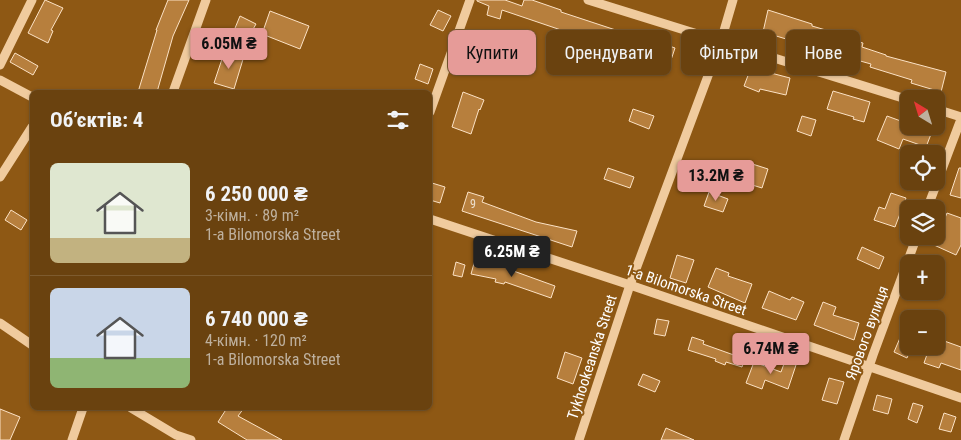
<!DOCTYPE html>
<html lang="uk">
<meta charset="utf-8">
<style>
:root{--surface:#6a420f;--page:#724d1d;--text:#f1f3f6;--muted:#beb09e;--line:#7d5b2f;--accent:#e69b98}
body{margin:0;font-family:"Roboto Condensed",sans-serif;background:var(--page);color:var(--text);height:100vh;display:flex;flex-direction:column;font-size:19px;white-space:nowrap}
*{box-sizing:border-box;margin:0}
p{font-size:16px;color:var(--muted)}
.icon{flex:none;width:28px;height:28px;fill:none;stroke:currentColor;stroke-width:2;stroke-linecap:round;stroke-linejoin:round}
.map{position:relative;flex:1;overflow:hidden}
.sheet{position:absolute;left:30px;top:90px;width:402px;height:320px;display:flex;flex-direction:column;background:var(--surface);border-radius:8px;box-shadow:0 1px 4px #0004,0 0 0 1px var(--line)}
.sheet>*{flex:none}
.guide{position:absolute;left:448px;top:30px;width:438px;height:45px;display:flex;gap:10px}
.needle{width:32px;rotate:322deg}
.fabs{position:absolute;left:900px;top:90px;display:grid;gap:10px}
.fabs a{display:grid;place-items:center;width:45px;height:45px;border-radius:8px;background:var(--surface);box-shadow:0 1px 4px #0004,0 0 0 1px var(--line);font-size:25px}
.price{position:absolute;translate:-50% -42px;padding:0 11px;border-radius:5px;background:var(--accent);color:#111;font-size:16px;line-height:32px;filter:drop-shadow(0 1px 2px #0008)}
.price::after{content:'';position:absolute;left:50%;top:30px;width:15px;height:11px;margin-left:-8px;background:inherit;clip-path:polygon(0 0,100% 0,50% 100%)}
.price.selected{background:#222;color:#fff}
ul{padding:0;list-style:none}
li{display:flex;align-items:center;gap:15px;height:125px;padding:0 20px}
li+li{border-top:1px solid var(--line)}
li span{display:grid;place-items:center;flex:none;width:140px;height:100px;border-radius:8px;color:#555}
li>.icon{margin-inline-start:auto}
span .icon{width:60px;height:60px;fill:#fffc;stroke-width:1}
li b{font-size:21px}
h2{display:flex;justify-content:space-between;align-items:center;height:60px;padding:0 20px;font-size:21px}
.tag{padding:0 18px;border-radius:8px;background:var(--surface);box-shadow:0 1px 4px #0004,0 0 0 1px var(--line);font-size:18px;line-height:45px}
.tag.selected{background:var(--accent);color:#111}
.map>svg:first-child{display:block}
.building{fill:#b77f3d;stroke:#fce2c5}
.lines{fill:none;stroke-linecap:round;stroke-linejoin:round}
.minor{stroke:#f0cb9e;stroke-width:9}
.labels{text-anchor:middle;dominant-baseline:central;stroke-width:4;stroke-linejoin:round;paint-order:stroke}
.number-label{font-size:12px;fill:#eddfce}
.street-label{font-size:15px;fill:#fff;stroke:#8e5814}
</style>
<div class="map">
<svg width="961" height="440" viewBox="0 0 961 440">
<rect width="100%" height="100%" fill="#8e5814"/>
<!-- building -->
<path class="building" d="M45,0L63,8L51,30L53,31L48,43L28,33Z
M168,0H189L173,36L157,92H138L157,30H156Z
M477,0H505L522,6L524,0H532L561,10V12L640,38L631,66L620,63L623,51L502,10L500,19L487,15L489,6L477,1Z
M438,10L451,16L443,31L430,25Z
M768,10L812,24V26L836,33L835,36L863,43L862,47L886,55V56L946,72L941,92L911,83L912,80L870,67L871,64L846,57V56L807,42L806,45L763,32Z
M270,11L309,26L300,49L262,34Z
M240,16L256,24L247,40L233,33Z
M664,44L675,48L671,60L660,56Z
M225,50L244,56L234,89L214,83Z
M15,53L38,66L33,75L10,62Z
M420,64L433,69L428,84L415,79Z
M752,65L767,71V72L790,78L786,95L760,89L759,92L744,86Z
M833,91L870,102L864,122L853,119L854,117L827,109Z
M463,92L484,100L480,110L479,109L471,134L452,127Z
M633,109L654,116L649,129L629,121Z
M802,116L816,120L811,136L797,131Z
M887,116L909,124V126H914L923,129L925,126L933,129L926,147L903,139L899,149L877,140Z
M743,161L768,169L762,188L736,180Z
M608,168L634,177L630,188L604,179Z
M959,168H961V198L950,195Z
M432,183L445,187L440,203L430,200Z
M468,192L484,197L482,202L536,222L577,231L572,247L462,211Z
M709,192L728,199L723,212L704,206Z
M891,193L906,198L895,227L874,220L879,207L885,209Z
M11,210L27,220L21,230L5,220Z
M947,213L961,218V245L956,255L934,245Z
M862,247L884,257L879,269L857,259Z
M677,255L694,260L686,283L670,278Z
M475,260L508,267V269L555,286L551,298L505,282L504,284L495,282L496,279L471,274Z
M456,262L465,265L462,277L453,275Z
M716,268L729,273L728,276L752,284L745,303L708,287Z
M769,291L790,300L792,297L804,302L796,320L762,308Z
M823,302L836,307L833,315L859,323L854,340L814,325Z
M909,317V346H912L907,358L894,352Z
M657,319L669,321L665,336L654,334Z
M692,337L704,341L703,344L745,359L742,367L726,362L725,365L715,361L716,359L688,350Z
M936,338L961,347V370L941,363L939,368L924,363L930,346H936Z
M565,352L582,358L573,384L557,378Z
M785,361L796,365L788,389L765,380L762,389L746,383L754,362L781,372Z
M643,374L660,381L655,392L638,385Z
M829,378L844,382L837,404L822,400Z
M877,395L892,399L888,414L873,410Z
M913,403L923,406L917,423L908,419Z
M227,408H244L238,416L282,440H247L218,422Z
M0,409L20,417L10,440H0Z
M944,413L956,417L951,432L939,429Z
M666,428L694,440H661Z"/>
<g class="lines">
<!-- minor -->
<path class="minor" d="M588,0L909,100
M0,65L32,0
M0,80L32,97
M173,92L206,0
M936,109L961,117
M430,112L470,0
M0,177L32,127
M927,209L961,119
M430,219L630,285L961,398
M0,323L32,345
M131,408L176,435L191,440
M72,440L83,408
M579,440L630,285L721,41L733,0
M844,440L873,355L917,236"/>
</g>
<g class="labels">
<!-- number labels -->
<g class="number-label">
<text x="473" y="204">9</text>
</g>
<!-- street labels -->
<g class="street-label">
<text transform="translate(686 290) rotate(19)">1-a Bilomorska Street</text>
<text transform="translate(867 333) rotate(-70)">Ярового вулиця</text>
<text transform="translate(592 357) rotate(-72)">Tykhookeanska Street</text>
</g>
</g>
</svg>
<div class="fabs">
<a><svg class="needle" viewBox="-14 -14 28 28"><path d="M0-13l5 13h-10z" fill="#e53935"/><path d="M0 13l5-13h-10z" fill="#beb09e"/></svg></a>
<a><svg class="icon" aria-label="locate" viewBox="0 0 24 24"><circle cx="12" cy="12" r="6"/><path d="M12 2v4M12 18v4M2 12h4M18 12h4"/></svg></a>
<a><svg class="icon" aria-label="layers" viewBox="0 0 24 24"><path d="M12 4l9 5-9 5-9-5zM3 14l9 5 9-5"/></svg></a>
<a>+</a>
<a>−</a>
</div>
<b class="price" style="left:229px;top:70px">6.05M ₴</b>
<b class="price" style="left:716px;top:202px">13.2M ₴</b>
<b class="price selected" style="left:512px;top:278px">6.25M ₴</b>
<b class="price" style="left:771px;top:375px">6.74M ₴</b>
<div class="guide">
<a class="tag selected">Купити</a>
<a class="tag">Орендувати</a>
<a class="tag">Фільтри</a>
<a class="tag">Нове</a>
</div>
<section class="sheet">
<h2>Об’єктів: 4<svg class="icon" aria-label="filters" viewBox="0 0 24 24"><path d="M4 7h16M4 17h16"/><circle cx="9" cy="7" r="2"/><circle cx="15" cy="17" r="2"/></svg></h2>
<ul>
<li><span style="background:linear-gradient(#dfe7d0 75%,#c2b280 0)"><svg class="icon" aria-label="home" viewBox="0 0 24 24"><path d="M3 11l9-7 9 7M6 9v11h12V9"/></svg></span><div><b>6 250 000 ₴</b><p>3-кімн. · 89 m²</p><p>1-a Bilomorska Street</p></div></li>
<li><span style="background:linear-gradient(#c9d6e8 70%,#8fb573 0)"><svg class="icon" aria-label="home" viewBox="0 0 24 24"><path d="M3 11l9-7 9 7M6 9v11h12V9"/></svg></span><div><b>6 740 000 ₴</b><p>4-кімн. · 120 m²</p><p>1-a Bilomorska Street</p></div></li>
</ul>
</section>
</div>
